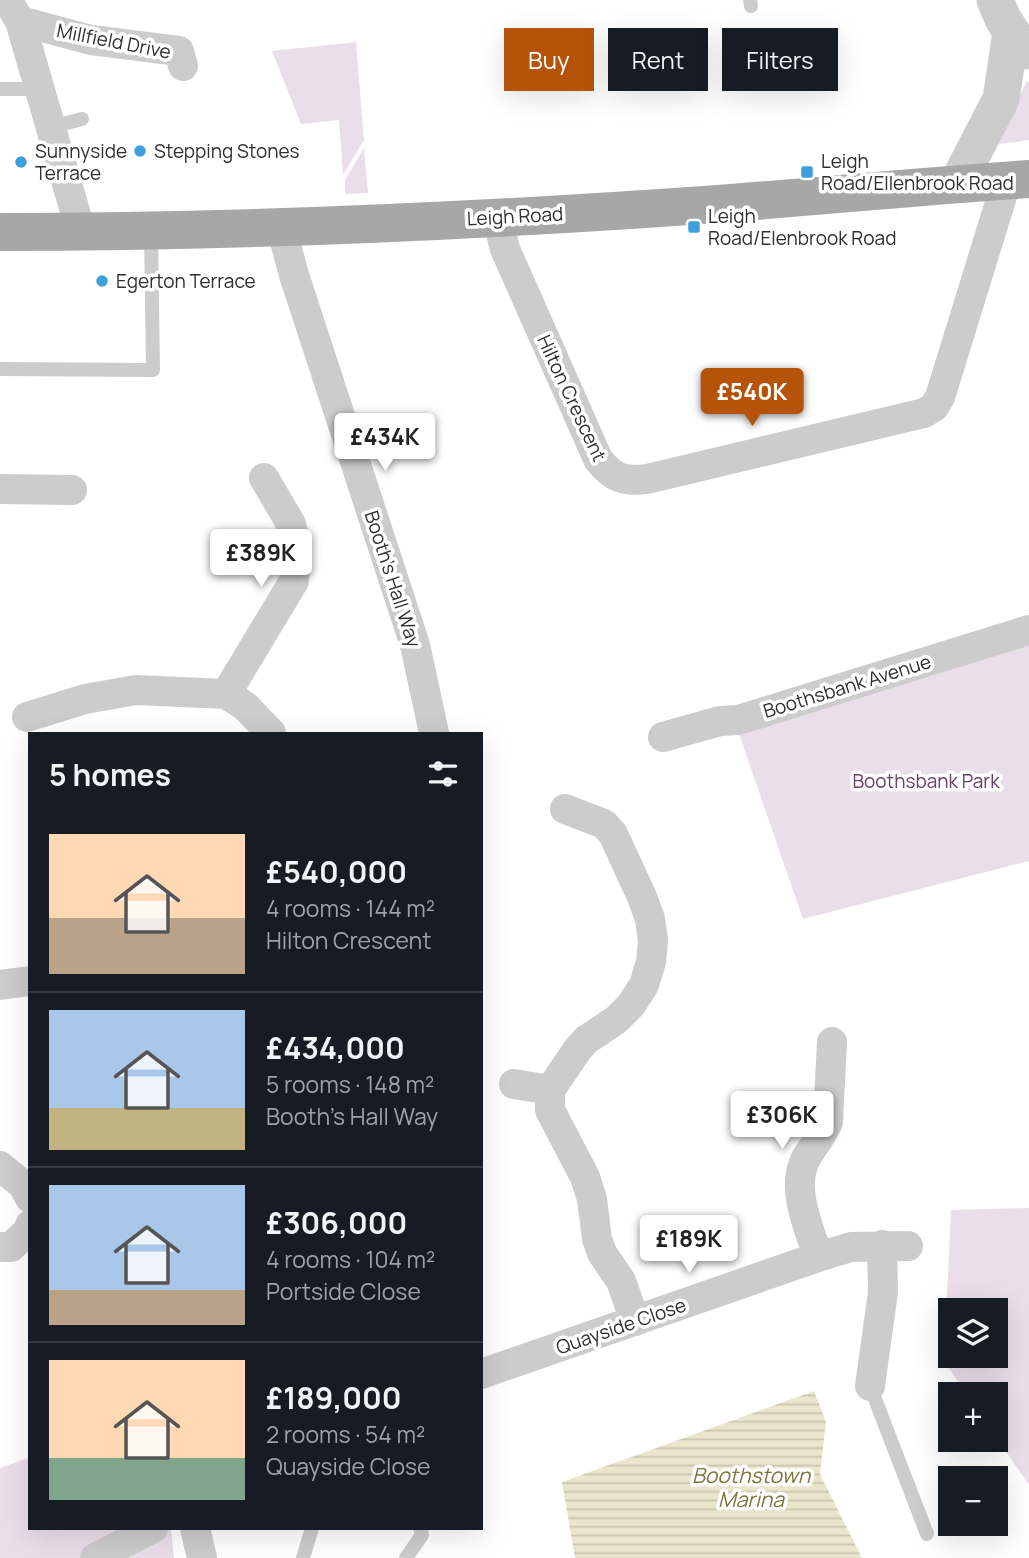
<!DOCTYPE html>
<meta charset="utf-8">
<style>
:root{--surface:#171b24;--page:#242831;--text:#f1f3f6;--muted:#9ea1a6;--line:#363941;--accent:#b45309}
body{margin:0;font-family:Manrope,sans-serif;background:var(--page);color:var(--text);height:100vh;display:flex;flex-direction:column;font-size:26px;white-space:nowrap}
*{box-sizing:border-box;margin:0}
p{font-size:23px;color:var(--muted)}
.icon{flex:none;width:38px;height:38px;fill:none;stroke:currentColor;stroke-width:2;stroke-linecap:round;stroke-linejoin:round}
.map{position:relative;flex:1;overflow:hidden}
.side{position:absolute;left:28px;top:732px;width:455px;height:798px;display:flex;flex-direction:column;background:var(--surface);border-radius:0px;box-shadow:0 7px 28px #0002}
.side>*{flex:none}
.hud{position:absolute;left:504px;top:28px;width:420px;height:63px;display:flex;gap:14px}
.buttons{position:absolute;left:938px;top:1298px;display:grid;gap:14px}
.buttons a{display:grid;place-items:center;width:70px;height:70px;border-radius:0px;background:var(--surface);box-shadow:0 7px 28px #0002;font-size:35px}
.price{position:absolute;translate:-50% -60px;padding:0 16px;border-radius:7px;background:#fff;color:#222;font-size:23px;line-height:46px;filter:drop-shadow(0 2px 4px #0008)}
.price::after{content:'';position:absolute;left:50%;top:42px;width:21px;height:16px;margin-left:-10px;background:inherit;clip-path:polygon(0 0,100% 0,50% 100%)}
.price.selected{background:var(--accent);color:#fff}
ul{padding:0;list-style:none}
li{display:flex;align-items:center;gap:21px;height:175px;padding:0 21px}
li+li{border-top:2px solid var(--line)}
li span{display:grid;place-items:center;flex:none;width:196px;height:140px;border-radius:0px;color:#555}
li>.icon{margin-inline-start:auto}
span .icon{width:84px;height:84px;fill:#fffc;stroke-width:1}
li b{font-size:30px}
h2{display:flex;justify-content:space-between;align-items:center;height:84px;padding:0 21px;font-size:30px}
.tag{padding:0 24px;border-radius:0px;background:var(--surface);box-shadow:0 7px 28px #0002;font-size:24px;line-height:63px}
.tag.selected{background:var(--accent);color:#fff}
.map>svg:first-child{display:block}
.green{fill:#eadeeb;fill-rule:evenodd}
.water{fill:url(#water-rules)}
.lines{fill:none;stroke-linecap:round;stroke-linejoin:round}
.service{stroke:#ccc;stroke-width:14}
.minor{stroke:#ccc;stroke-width:30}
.tertiary{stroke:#ccc;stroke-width:37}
.primary{stroke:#a7a7a7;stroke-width:38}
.poi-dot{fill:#3ea0da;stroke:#fff;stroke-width:2.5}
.labels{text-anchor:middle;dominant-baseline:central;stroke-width:7;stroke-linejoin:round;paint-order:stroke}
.street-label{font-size:19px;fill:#2f2f2f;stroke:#fff}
.poi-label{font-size:19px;fill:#2f2f2f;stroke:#fff;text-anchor:start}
.park-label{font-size:19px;fill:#673f68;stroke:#fff}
.water-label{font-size:21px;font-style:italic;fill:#80753d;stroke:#fff}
</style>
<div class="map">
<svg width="1029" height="1558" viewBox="0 0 1029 1558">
<defs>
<pattern id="water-rules" width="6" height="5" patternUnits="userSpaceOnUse" patternTransform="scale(1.75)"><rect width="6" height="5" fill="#eae5cb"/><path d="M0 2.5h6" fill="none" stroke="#c9c5af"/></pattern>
</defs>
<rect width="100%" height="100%" fill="#fff"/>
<!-- green -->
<path class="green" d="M356,42L364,140L343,175L339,120L301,124L272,51Z
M1027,80L1029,83V140L998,144Z
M364,148L368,193L345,194V180Z
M1029,640V861L803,919L738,731Z
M1029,1208V1485L996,1437V1395H967L944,1361L951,1210ZM950,1311H996V1356H950Z
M30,1457V1528H171L174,1558H0V1468Z"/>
<!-- water -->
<path class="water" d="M814,1391L826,1422L820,1474L862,1558H575L562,1482Z"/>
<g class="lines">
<!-- service -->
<path class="service" d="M750,0L751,6
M0,89H40
M51,127L82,119
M0,369L153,370L151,233
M870,1386L927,1534
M303,1558L312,1528
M406,1558L422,1535L420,1528"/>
<!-- minor -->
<path class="minor" d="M7,0L20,21L81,232
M20,21L91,40L179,51L183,66
M497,217L505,249L598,459C612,478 625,482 647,479L924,413L934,407L940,397L1007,180
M281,226L294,275L415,645L434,733
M0,489L72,490
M226,694L294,581L297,547L291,524L264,478
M27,717L85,699L136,690L226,694L245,706L271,733
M663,737L720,721L738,720L1029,630
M565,809L604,824L613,834L642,897L650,919L653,941L651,962L644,985L631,1005L616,1020L586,1040L578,1049L550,1090V1110L585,1177L592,1199L597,1239L602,1253L621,1281L635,1321
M0,985L30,981
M514,1084L550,1090
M0,1166L23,1185L30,1198
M0,1247H11L28,1231L30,1225
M818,1257C809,1227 791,1190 805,1160C812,1147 822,1136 828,1122L832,1042
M481,1374L818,1257L851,1247L908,1246
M870,1386L883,1292L882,1245
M195,1528L202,1558
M95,1558L153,1528"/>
<!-- tertiary -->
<path class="tertiary" d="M995,0L1003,19L1024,51
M957,184L1001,99L1011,32"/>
<!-- primary -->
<path class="primary" d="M0,232C239,232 480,221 718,204C822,196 925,186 1029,179"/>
</g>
<!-- markers -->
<g class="poi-dot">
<circle cx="140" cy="151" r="7"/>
<circle cx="21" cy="162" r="7"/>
<rect x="800" y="165" width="14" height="14" rx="3.5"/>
<rect x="687" y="220" width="14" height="14" rx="3.5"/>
<circle cx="102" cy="281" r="7"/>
</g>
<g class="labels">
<!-- street labels -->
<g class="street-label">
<text transform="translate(114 41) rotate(11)">Millfield Drive</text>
<text transform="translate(515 216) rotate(-3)">Leigh Road</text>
<text transform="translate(572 398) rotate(65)">Hilton Crescent</text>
<text transform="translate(393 579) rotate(72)">Booth's Hall Way</text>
<text transform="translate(847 686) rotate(-17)">Boothsbank Avenue</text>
<text transform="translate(621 1326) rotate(-19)">Quayside Close</text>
</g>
<!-- poi labels -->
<g class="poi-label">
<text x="35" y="151">Sunnyside<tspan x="35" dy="22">Terrace</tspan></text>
<text x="154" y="151">Stepping Stones</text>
<text x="821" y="161">Leigh<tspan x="821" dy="22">Road/Ellenbrook Road</tspan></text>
<text x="708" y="216">Leigh<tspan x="708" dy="22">Road/Elenbrook Road</tspan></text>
<text x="116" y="281">Egerton Terrace</text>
</g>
<!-- park labels -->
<g class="park-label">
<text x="926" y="781">Boothsbank Park</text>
</g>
<!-- water labels -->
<g class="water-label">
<text x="751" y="1475">Boothstown<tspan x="751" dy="24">Marina</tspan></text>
</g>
</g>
</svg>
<div class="buttons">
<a><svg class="icon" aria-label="layers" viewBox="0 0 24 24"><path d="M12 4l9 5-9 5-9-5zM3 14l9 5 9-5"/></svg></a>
<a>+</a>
<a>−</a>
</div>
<b class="price selected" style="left:752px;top:428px">£540K</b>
<b class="price" style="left:385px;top:473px">£434K</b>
<b class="price" style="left:261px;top:589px">£389K</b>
<b class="price" style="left:782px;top:1151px">£306K</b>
<b class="price" style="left:689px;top:1275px">£189K</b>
<div class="hud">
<a class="tag selected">Buy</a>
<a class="tag">Rent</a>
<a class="tag">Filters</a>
</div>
<section class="side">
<h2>5 homes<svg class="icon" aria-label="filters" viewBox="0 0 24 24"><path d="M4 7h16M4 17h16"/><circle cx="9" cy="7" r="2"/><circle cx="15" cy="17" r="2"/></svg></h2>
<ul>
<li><span style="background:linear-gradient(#ffd9b3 60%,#b9a48a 0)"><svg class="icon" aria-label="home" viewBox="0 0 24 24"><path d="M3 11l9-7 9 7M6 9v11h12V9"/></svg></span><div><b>£540,000</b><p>4 rooms · 144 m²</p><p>Hilton Crescent</p></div></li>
<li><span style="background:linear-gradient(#a9c7e8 70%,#c2b280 0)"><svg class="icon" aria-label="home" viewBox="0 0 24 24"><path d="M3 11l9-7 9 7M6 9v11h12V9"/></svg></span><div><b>£434,000</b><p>5 rooms · 148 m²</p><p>Booth's Hall Way</p></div></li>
<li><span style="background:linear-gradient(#a9c7e8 75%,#b9a48a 0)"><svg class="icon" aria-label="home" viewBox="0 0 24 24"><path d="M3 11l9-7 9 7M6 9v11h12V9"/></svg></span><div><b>£306,000</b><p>4 rooms · 104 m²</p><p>Portside Close</p></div></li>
<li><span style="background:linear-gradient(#ffd9b3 70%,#7fa58c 0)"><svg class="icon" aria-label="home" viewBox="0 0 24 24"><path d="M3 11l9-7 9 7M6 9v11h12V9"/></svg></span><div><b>£189,000</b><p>2 rooms · 54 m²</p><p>Quayside Close</p></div></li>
</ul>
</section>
</div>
